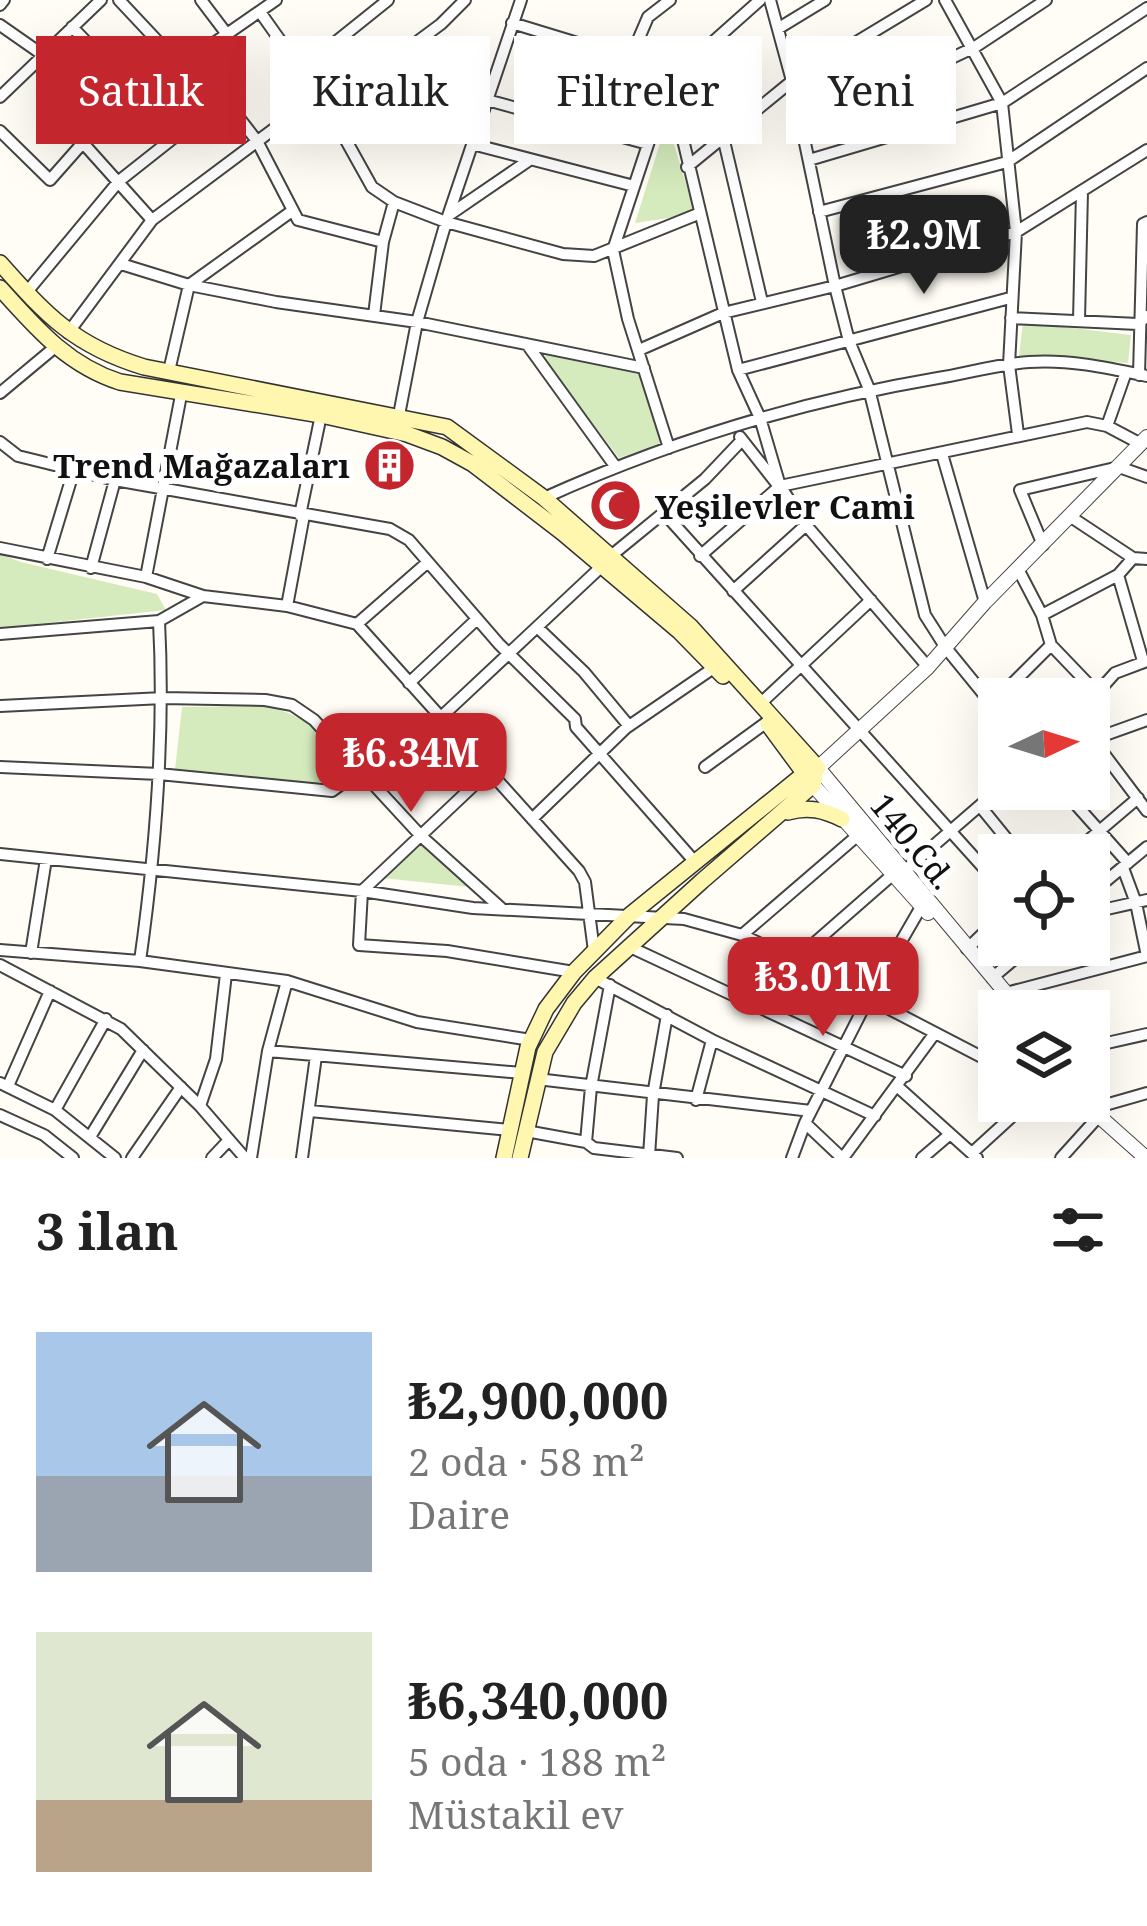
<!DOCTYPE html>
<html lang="tr">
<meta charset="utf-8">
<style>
:root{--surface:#fff;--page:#f2f2f2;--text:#222;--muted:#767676;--accent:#c4262e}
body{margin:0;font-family:"Noto Serif",serif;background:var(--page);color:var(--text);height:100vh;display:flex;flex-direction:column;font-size:45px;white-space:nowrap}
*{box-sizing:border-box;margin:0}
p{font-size:39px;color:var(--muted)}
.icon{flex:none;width:66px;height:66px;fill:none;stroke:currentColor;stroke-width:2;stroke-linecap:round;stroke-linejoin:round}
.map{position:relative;height:1158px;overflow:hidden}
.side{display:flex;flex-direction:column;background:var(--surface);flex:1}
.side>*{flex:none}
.top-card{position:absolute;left:36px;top:36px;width:1077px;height:108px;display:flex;gap:24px}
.needle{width:78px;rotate:86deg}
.tools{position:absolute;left:978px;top:678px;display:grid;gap:24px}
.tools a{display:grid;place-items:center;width:132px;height:132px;border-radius:0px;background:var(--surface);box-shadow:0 12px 48px #0002;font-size:60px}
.price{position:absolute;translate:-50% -102px;padding:0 27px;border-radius:24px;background:var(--accent);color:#fff;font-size:39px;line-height:78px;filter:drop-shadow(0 3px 6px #0008)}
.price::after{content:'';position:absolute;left:50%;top:72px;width:36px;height:27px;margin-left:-18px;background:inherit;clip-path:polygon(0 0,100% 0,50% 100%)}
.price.selected{background:#222;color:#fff}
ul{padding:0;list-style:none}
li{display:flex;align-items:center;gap:36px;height:300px;padding:0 36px}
li span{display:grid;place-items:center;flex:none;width:336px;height:240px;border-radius:0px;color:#555}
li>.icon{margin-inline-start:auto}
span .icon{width:144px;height:144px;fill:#fffc;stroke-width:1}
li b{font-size:51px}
h2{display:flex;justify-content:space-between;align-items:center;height:144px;padding:0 36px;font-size:51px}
.pill{padding:0 42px;border-radius:0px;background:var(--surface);box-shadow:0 12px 48px #0002;font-size:42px;line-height:108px}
.pill.selected{background:var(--accent);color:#fff}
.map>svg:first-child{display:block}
.green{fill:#d5ebbd}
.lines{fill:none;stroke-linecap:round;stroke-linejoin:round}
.minor-casing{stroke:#444;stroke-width:14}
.tertiary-casing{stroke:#444;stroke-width:16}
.secondary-casing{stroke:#333;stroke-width:18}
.minor{stroke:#fff;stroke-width:10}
.tertiary{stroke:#fff;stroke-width:14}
.secondary{stroke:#fff6b0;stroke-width:15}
.labels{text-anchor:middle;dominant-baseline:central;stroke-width:12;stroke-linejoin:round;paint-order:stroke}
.poi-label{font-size:33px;font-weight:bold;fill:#111;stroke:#fff;text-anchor:end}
.street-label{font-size:33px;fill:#111;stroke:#fff}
</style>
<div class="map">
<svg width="1147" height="1158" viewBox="0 0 1147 1158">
<rect width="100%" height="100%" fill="#fffdf5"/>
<!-- green -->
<path class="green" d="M667,121L695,214L635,223Z
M1023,322L1131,335L1128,363L1019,356Z
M548,354L644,372L666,441L619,458L543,357Z
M0,554L21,562L157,594L166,610L0,628Z
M266,706C301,715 335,734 348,770L315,784L175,770L182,707Z
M422,844L469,887L382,878Z"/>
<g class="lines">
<defs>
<path id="minor" d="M119,0L179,64
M201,0L226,33
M770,0L792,81L835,286L849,341L869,389L925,615L946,648L999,713
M945,0L1002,103L1016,232L1009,365L1018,434
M0,5L4,0
M260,12L328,108L372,187L394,202L446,222L563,254L594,256L698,214
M512,23L630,59L669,81L738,370L760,418L780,486L806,525L928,667
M0,25L43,55L103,120
M72,27L137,94
M779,28L825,0
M191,56L257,141L298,220L383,242
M630,59L648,17L670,0
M302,69L388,0
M0,97L101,0
M487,100L648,144
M328,108L441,24L465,0
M801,129L975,47L1046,0
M0,131L50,180L103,120L276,0
M724,141L762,302
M83,143L152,220
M472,144L634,186
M809,160L1002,103L1147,8
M687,167L792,81L926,0
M819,212L1007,162L1147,68
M449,215L528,161
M121,264L189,285L276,302L417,322L644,368
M26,293L119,181L224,98
M374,315L383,242L394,202
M1011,318L1138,324L1147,316
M1079,320L1082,192
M68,333L152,220L318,96
M529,347L615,466
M639,350L723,313L835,286L1016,232L1147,150
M738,370L1010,298
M169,371L189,285L292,211
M1139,375L1143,224L1147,222
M0,393L54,348
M399,415L417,322L446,222L521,0
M1107,426L1126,372
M740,437L777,484
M0,442L18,456L115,480L390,529L409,540L499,644L575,719L576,727L695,862
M669,448L628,319L613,250L669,81L760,0
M942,454L985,602
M544,498C670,441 802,401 938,378C968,373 999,364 1029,362C1068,359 1109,368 1147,376
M664,513L999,885
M300,515L321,415
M1071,517L1133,558L1147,559
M1043,545L1020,490L1119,467L1147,477
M0,548L146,577L203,596L287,606L357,624L579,871L585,882L594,951
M612,555L705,479L742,440
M700,556L780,486L1087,422L1107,426L1141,444
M1133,558L1118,575L1143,661
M47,559L74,470
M91,568L115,480
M1018,569L1042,615L1051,645L1097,693
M146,577L182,390
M733,591L806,525
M287,606L304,515
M1042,615L1118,575
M357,624L428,562
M537,627L584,672L629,726
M0,634L159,621L203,596
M409,683L477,619
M762,702L871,600
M1089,702L1115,673L1147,661
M992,704L1051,645
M0,706L163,698L265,700L292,705L314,720L421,836L501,908
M440,718L601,567
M1089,734L1147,811
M1094,739L1147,720
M0,767L159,774L332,791L361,770
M705,767L767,722
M490,770L362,891L359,945L447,951L574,972
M1062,789L1128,863
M980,806L1020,855
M532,819L626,728L715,667
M0,854L362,891L473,908L684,919L742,935L795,960L999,1066
M1071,855L1138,798
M1123,868L1136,903L1147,956
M903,872L999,789
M1089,895L1147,847
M1089,913L1147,900
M742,935L857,836
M630,947L906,1076
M967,949L999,918
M0,950L140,961L287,981L417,1022L531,1040
M31,953L46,859
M795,960L891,876
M140,961C156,848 165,735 159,621
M0,965L121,1029L200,1106L245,1158
M595,978L712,1040L875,1116
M992,978L1031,945
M1006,993L1147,956
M1089,1047L1147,1034
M268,1051L522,1073
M537,1079L811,1111
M0,1083L55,1110L115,1158
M8,1086L50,991
M898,1087L977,1158
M696,1100L712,1040
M200,1106L216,1059L226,974
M1091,1109L1147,1093
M55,1110L106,1019
M310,1111L510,1130
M0,1115L44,1135L73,1158
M526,1131L586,1142L594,1148L677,1158
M90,1137L143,1050
M586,1142L591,1087L610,985
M972,1153L1029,1101
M649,1156L653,1095L667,1015
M132,1158L181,1087
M212,1158L229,1140
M251,1158L268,1051L287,981
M302,1158L316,1056
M792,1158L805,1123
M842,1158L805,1123L869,997L921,907
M843,1158L935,1033
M922,1158L949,1135
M1061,1158L1099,1116"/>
<path id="tertiary" d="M813,785L928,913
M1021,1011L818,768L928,667L985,602L1147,437
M1082,1101L1146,1158"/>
<path id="secondary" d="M0,263C47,316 75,346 144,367L447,427L544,498L691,627L818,768
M0,288C36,328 67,365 120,382L321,415L407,434L442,447L473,464L563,533L679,631L723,676
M768,724L813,785
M788,812C808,806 824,810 842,819
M504,1158L528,1047L546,1009L574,972L630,915L809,770
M520,1158L545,1052L574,1003L595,978L702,881L813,785L815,777"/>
</defs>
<!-- minor casing -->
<use href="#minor" class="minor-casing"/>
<!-- tertiary casing -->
<use href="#tertiary" class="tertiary-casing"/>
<!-- secondary casing -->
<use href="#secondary" class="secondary-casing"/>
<!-- minor -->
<use href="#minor" class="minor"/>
<!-- tertiary -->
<use href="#tertiary" class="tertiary"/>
<!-- secondary -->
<use href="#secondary" class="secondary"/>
</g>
<!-- icons -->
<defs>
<symbol id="building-disc" viewBox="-11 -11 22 22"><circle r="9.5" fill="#c4262e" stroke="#fff"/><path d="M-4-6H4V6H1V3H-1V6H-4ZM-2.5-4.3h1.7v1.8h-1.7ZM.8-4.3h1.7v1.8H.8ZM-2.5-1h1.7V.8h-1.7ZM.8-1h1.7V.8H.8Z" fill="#fff"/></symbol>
<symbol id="mosque-disc" viewBox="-11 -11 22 22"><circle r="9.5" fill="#c4262e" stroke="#fff"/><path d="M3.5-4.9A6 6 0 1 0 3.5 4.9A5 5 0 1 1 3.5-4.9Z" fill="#fff"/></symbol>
</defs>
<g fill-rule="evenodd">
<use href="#building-disc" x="360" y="436" width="59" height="59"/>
<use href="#mosque-disc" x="586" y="476" width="59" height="59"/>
</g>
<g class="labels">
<!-- poi labels -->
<g class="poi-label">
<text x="350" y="465">Trend Mağazaları</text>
<text x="655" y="506" text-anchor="start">Yeşilevler Cami</text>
</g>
<!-- street labels -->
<g class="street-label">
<text transform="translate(913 841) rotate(51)">140.Cd.</text>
</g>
</g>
</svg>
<div class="tools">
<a><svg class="needle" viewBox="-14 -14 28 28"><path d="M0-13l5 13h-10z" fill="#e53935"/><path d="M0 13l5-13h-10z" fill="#767676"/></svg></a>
<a><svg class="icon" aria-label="locate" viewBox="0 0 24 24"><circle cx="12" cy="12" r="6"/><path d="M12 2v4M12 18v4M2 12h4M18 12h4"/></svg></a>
<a><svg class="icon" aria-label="layers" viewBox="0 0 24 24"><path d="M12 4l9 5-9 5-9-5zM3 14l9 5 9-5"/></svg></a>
</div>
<b class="price selected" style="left:924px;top:297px">₺2.9M</b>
<b class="price" style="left:411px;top:815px">₺6.34M</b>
<b class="price" style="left:823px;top:1039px">₺3.01M</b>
<div class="top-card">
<a class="pill selected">Satılık</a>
<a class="pill">Kiralık</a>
<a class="pill">Filtreler</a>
<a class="pill">Yeni</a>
</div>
</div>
<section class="side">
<h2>3 ilan<svg class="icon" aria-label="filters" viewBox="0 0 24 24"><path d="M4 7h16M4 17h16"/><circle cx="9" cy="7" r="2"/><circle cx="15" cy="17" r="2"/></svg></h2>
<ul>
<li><span style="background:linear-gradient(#a9c7e8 60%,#9aa5b1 0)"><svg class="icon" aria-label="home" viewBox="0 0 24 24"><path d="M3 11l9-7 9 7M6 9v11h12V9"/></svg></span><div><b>₺2,900,000</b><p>2 oda · 58 m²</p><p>Daire</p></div></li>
<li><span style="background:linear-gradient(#dfe7d0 70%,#b9a48a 0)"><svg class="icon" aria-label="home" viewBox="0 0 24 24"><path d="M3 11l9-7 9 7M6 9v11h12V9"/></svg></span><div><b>₺6,340,000</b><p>5 oda · 188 m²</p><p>Müstakil ev</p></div></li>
</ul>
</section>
